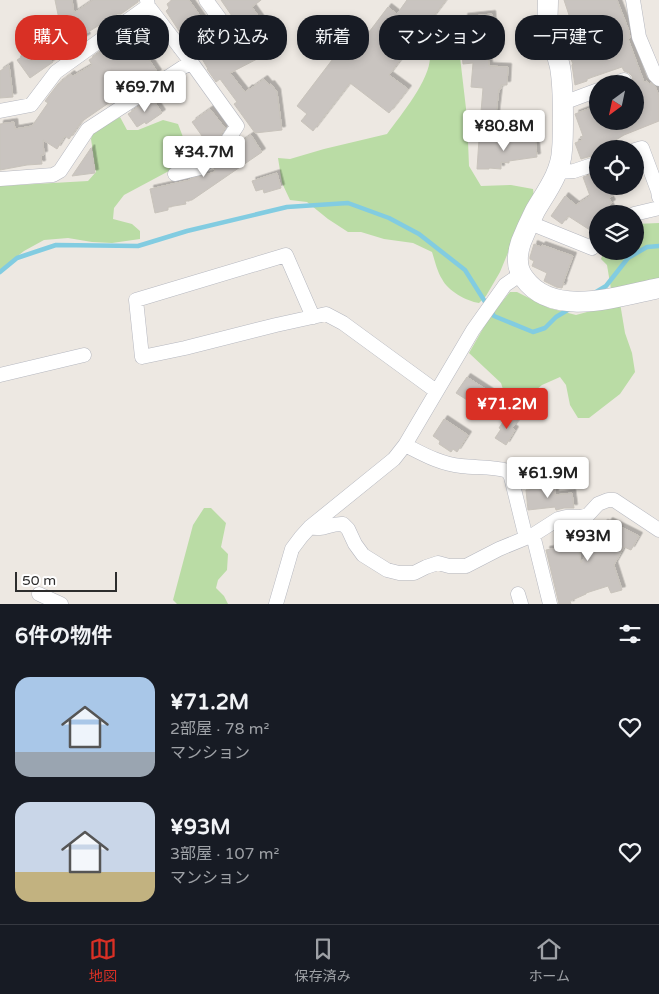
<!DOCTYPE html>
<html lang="ja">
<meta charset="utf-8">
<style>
:root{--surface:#171b24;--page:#20242c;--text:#f1f3f6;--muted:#9ea1a6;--line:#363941;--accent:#d93025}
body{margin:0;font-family:"Varela Round","Noto Sans JP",sans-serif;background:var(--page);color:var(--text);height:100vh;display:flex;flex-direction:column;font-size:19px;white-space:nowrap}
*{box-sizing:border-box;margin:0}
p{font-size:16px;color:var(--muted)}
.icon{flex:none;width:28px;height:28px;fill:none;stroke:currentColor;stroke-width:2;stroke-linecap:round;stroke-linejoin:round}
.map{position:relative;height:604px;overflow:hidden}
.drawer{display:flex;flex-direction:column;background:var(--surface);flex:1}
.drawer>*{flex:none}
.hud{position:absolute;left:15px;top:15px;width:630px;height:45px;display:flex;gap:10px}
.needle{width:32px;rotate:213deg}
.controls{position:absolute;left:589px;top:75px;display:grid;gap:10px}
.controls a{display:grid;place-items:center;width:55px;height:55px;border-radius:50%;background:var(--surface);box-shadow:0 2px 8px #0003;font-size:25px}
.scale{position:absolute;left:15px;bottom:12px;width:102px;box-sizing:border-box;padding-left:5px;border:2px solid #2d2d2d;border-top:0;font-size:14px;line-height:18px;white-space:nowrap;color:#2d2d2d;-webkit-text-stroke:4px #fff;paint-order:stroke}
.price{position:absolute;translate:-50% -42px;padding:0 11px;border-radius:5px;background:#fff;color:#222;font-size:16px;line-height:32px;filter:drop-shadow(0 1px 2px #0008)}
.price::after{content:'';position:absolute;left:50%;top:30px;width:15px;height:11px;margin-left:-8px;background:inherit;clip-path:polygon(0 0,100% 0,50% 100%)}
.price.current{background:var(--accent);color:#fff}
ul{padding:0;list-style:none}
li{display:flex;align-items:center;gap:15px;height:125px;padding:0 15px}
li span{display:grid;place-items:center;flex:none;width:140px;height:100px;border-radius:15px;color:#555}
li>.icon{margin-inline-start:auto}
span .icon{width:60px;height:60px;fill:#fffc;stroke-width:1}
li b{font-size:21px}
h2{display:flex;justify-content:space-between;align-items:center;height:60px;padding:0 15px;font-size:21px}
.chip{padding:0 18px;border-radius:20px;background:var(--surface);box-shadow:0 2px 8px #0003;font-size:18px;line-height:45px}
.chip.current{background:var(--accent);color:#fff}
.tabs{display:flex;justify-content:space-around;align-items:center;height:70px;border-top:1px solid var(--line);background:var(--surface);font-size:14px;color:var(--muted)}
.tabs a{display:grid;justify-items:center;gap:2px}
.tabs .current{color:var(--accent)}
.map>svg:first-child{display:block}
.green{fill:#badca5}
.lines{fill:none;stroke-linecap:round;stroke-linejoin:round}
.stream{stroke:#82cce1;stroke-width:4.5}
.building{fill:#c9c4c0;stroke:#c8c3bb;filter:url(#shadow)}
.street-casing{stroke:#b5b7bf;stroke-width:15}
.secondary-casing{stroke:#b5b7bf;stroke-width:21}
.street{stroke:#fff;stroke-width:14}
.secondary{stroke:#fff;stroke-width:20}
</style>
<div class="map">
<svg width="659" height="604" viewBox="0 0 659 604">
<defs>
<filter id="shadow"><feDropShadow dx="3.5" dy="-3.5" stdDeviation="0" flood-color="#0004"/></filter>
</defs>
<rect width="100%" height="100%" fill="#ede8e2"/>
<!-- green -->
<path class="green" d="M443,25L453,26L458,40L467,117L469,166L481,186L511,185L533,189L534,197L521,221L500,272L486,296L479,303C466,301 448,291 442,279C437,271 435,261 432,252L413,243L384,239L361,232H348L328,219L307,202L290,200L282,183L278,158L290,159L324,149L387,134C401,115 430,80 430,57C430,52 427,46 426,41L431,32Z
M120,117L127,130H138L163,120L178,124L183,137V144L196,158L194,164L167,172L124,195L114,208L113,219L132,224L140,231V239L112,243L92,242L68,238L44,240L24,251L0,270V186L88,181L96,172L91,139L93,133Z
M659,223V282L611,289L607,265L601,259L604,251H635V224Z
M510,292H517L549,308L576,315L620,303L625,333L632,353L635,372L620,394L589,418H578L570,405L566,385L560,377L542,385L525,399L507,402L501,383L469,353L489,318Z
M204,508H211L226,523L221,547L228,554L227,570L218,580L216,588L224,596L228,604H177L173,600L193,525Z"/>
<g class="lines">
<!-- stream -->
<path class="stream" d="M0,272L17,258L56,245L138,246L187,231L287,207L348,203L389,218L419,234L465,270L494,316L533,332L545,328L556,317L571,308
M596,292L606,286L628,258L647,247L659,246"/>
</g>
<!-- building -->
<path class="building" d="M55,0H72L74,13L93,0H138V2L121,14H117L85,34L87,37L51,60L53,62L30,78L17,60L26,54L31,61L55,45L47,33L60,24Z
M172,0H189L203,20L186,31L184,27L179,31L166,11L169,8L167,4Z
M221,0H261L252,7L267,28L250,40L259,58L230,73L245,92L249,88L250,89L264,79L269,85L271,84L277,92L282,130L255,133L234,104L237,102L220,79L216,82L207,69H208L198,52L201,50L199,46L210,39L214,45L234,28L232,25L236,22Z
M407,0H446L389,75L408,89L389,113L350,83L313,131L301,121L307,114L297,106L342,47L349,46L357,48L388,7L397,14Z
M564,0H617L629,31L630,38L628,39L644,82L647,81L649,84L651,83L655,86L659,96V121L624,135L601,149H598V154L581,159L575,143L582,140L580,137L583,136L575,114L593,107L598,121H599L604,127L615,121H635V112L639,111L635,100V84H632L633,81L632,76L629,73L624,71L622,67L587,79V81L575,85L572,65L573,64L568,52L570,51L567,43L571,41L570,39L576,36Z
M492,14L493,27L486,28L489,66L508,67L507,85H501V89H499L496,114L481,112L483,88L471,87L473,63L463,64L460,37L462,36V29H464L463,22H465L464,17Z
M145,23L160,48L158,49L159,50L148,58L158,73L118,99L117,98L113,100L81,122L69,139L65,136L57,149L43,140L44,155H41L42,164L27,165L0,170V124L14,122L15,129L32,126L48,103L45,101L58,84L71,74L73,76L92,65L89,60L106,48L110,54L136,37L133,31Z
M9,65L13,97L0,98V71Z
M152,98L162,113L146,124L145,122L137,127L128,114Z
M210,109L225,128L215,143L210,147L192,122Z
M251,135L262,152L192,200L185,201L186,204L168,207V210L155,213L150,189L190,180V179L215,172L214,168L216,165L224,163L222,161L229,154L237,142L238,144Z
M535,137L537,157L509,161V163L501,162V169L489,168V169H477L479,139L493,140V139L523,142V138Z
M91,148L95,173L72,176Z
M598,172V186H611L615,194L609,198L612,203L609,205L614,214H598V225L593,232L568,216L562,224L551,216L565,196L576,205L590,196L583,177Z
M277,173L281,188L264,193L263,189L256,191L252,181Z
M534,244L541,247L542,245L573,256L563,283H564L562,288L556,287L544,281L547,273L532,266L534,261L530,259V257Z
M467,377L490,392L480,408L456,393Z
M508,414L518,420L512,428L515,430L506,445L495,438L501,429L499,428Z
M444,419L468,435L457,452L453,449L451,452L439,444L440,441L433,436Z
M555,487V495L572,493L574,508H564L556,510L555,507L528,510L526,490Z
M609,521L639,536L631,550L624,547L614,565L622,590L611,593L608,586L586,593V594L570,601L571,604H559L546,550L561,547L559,529L567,526H576L581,563L604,523L607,524Z"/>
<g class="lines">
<defs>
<path id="street" d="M147,0L148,6L191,62L237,126L222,149L200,168L175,174
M633,0L639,37L655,75L659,79
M180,48L220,19L206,0
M614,84L624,80
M563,103L598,90
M0,111L31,105L56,72L148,6
M635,150L642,148L658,191L659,197
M557,172L574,171L598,163
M0,179L53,175L60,171L88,129L191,62
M634,214L659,208
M530,223L592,248L598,240
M313,317L286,255L136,300L142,357L185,348L276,325L326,314L343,323L436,391
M0,375L84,355
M405,445C423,454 440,464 461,466C477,468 492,466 508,471L511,477L526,538
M310,527C323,531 329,523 343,524L348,529L355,544L363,555L387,570L399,573H414L426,567L438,563L449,566H466L499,549L533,535
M39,594L61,604
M518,594L521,604
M276,604L292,549L301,537L310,527L394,459L405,445L473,330L505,285L521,274
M550,604L533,535L558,519L566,517H580L588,515L598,504L608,500H614L659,530"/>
<path id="secondary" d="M548,0C548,9 547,18 548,26C551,40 557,53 560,67C563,84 563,101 563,119C563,129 563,140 562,150C561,173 546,192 535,211C530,221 525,232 521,242C517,254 516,268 524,278C553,319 619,296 659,288"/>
</defs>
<!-- street casing -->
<use href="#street" class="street-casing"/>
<!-- secondary casing -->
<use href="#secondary" class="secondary-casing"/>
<!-- street -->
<use href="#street" class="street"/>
<!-- secondary -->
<use href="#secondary" class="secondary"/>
</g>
</svg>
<div class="controls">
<a><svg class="needle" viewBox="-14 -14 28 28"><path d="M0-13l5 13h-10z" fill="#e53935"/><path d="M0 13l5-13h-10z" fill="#9ea1a6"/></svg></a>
<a><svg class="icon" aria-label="locate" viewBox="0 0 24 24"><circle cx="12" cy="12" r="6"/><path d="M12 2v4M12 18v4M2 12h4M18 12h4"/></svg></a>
<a><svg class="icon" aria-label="layers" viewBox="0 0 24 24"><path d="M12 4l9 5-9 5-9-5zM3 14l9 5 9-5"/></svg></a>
</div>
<div class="scale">50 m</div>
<b class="price" style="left:145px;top:113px">¥69.7M</b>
<b class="price" style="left:504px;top:152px">¥80.8M</b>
<b class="price" style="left:204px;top:178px">¥34.7M</b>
<b class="price current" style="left:507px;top:430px">¥71.2M</b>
<b class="price" style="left:548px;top:499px">¥61.9M</b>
<b class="price" style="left:588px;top:562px">¥93M</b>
<div class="hud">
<a class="chip current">購入</a>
<a class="chip">賃貸</a>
<a class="chip">絞り込み</a>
<a class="chip">新着</a>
<a class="chip">マンション</a>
<a class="chip">一戸建て</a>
</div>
</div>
<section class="drawer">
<h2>6件の物件<svg class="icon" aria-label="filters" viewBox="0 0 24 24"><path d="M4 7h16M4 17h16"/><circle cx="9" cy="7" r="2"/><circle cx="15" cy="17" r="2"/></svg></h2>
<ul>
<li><span style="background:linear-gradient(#a9c7e8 75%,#9aa5b1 0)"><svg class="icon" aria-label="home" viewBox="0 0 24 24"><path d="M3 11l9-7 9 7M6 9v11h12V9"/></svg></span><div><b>¥71.2M</b><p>2部屋 · 78 m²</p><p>マンション</p></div><svg class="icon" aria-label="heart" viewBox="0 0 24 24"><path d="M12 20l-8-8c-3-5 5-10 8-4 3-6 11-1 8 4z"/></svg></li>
<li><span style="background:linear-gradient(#c9d6e8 70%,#c2b280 0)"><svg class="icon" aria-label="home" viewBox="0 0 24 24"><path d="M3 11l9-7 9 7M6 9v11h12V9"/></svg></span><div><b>¥93M</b><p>3部屋 · 107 m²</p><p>マンション</p></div><svg class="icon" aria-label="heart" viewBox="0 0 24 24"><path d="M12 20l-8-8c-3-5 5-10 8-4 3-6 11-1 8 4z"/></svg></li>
</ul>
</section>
<nav class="tabs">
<a class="current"><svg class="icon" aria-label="map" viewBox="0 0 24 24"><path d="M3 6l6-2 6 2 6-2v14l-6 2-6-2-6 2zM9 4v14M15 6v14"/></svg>地図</a>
<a><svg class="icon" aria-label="saved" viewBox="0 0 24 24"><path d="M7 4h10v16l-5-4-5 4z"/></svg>保存済み</a>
<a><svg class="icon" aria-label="home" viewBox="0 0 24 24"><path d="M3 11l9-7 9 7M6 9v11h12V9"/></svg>ホーム</a>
</nav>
